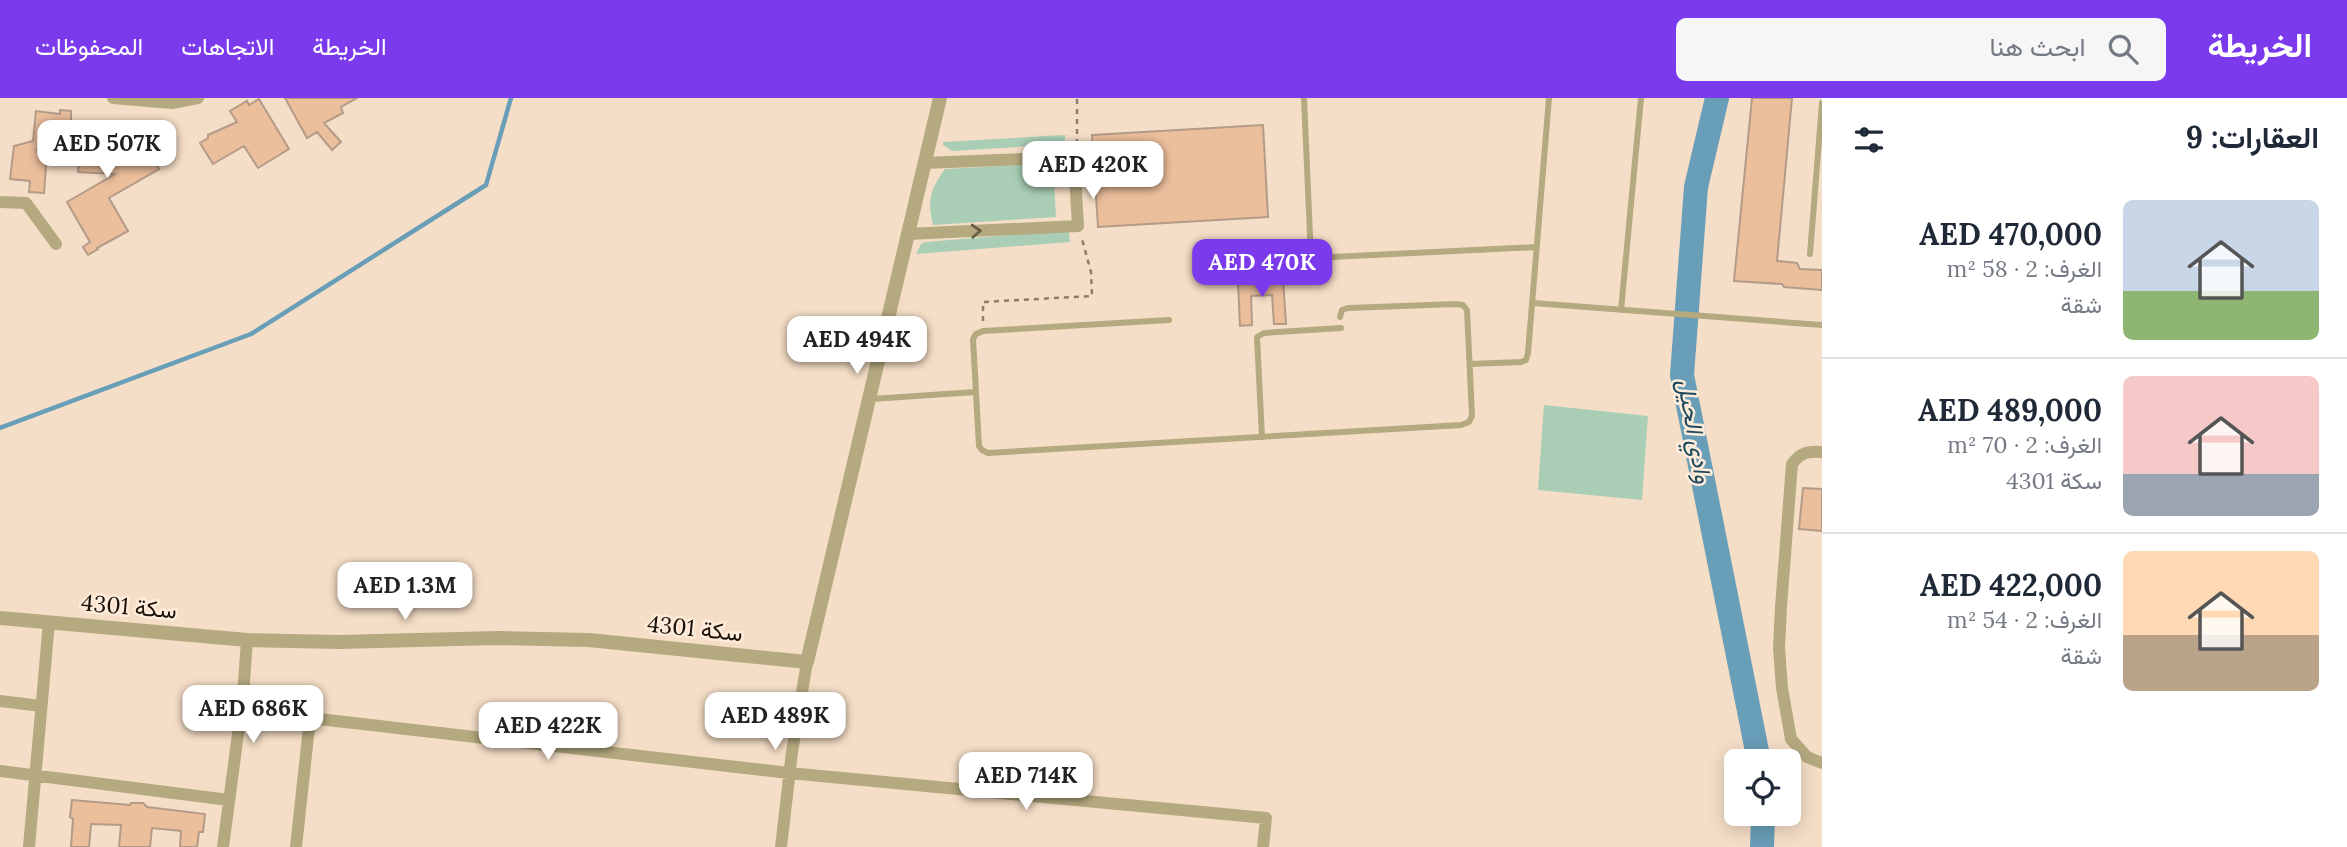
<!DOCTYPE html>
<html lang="ar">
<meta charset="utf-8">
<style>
:root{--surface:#fff;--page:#f6f6f7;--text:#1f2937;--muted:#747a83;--line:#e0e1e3;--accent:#7c3aed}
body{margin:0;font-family:Lora,Vazirmatn,serif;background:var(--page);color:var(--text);direction:rtl;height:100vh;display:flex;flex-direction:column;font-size:26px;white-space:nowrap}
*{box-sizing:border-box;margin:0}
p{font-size:23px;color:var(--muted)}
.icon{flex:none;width:38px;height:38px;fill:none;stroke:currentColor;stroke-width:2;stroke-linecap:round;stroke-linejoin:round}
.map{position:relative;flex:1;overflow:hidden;direction:ltr}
.panel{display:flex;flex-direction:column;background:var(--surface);width:525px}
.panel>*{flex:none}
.fabs{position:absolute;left:1724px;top:651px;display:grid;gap:14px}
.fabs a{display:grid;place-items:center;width:77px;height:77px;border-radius:10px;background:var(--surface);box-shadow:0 4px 18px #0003;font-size:35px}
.price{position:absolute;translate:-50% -60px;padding:0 16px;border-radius:14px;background:#fff;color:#222;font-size:23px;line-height:46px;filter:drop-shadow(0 2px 4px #0008)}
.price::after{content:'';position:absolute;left:50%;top:42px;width:21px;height:16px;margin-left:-10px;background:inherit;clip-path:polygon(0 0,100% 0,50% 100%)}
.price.selected{background:var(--accent);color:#fff}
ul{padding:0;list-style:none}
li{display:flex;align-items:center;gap:21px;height:175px;padding:0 28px}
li+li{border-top:2px solid var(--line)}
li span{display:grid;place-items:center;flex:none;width:196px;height:140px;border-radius:10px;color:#555}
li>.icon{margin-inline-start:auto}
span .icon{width:84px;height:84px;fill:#fffc;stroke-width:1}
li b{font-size:30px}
h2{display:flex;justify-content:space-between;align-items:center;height:84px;padding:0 28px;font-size:30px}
header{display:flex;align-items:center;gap:42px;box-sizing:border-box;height:98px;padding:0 35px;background:var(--accent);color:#fff}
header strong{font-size:33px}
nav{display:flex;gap:38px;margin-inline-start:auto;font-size:24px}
.search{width:490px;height:63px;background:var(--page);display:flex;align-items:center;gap:18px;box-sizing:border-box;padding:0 24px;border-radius:10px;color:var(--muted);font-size:26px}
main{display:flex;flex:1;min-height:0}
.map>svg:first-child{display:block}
.green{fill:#a9ceb5}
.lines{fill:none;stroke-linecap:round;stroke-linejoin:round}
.stream{stroke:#699eb8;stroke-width:4.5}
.river{stroke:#699eb8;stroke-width:24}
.building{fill:#ebbe9c;stroke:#b49b88;stroke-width:2}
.path{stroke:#8c7d6d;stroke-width:2.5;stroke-dasharray:5 5;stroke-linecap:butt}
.service{stroke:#b5a97f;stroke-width:6}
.minor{stroke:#b5a97f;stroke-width:12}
.tertiary{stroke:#b5a97f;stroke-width:14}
.oneway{stroke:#685e45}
.labels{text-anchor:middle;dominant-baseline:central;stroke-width:5;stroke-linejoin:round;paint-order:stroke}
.street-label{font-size:23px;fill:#1a130b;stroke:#ffecda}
.water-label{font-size:24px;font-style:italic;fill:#1d4a5e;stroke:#ffecda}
</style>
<header>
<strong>الخريطة</strong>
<div class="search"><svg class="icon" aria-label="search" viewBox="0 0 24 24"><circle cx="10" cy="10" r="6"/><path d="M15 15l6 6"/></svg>ابحث هنا</div>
<nav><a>الخريطة</a><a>الاتجاهات</a><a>المحفوظات</a></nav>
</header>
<main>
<section class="panel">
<h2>العقارات: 9<svg class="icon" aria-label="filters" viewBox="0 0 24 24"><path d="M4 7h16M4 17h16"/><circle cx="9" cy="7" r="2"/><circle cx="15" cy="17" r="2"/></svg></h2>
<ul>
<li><span style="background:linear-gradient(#c9d6e8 65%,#8fb573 0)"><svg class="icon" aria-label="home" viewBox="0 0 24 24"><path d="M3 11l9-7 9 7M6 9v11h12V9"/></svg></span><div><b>AED 470,000</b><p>الغرف: 2 · 58 m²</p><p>شقة</p></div></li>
<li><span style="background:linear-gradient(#f6c9c9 70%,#9aa5b1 0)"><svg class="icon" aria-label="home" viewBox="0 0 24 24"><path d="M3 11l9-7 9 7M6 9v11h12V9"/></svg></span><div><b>AED 489,000</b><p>الغرف: 2 · 70 m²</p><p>سكة 4301</p></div></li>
<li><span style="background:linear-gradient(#ffd9b3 60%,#b9a48a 0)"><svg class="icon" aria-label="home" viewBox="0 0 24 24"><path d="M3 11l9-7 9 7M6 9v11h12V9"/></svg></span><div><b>AED 422,000</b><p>الغرف: 2 · 54 m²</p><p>شقة</p></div></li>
</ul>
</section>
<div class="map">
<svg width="1822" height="749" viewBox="0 0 1822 749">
<rect width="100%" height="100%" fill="#f5dec7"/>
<!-- green -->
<path class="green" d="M1065,37V46L952,53L943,47V44Z
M1053,65L1056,119L933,127C927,102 930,92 945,71Z
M1069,132L1070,144L916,156L921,146L926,144Z
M1544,307L1648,318L1642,402L1538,392Z"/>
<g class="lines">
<!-- stream -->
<path class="stream" d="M0,330L251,236L486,87L511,0"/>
<!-- river -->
<path class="river" d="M1717,0L1696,89L1682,277L1759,663
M1762,749L1763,716"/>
</g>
<!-- building -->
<path class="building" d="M285,0H357L341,9L343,15L324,25L341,44L332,52L317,34L307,40Z
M1752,0H1792L1777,163L1797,165L1800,171L1822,172V192L1784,189L1782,186L1734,183Z
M259,1L289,51L258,70L244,48L213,66L200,45L208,40V37L237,24L230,13L247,3L249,7Z
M60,12L71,13V31L50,30L49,38L37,52L47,53L44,95L29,94L30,83L10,81L14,48L33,43L36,13L60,16Z
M79,26L123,31L133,49L144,43L159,71L109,100L128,133L97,150L98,151L88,157L83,149L90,144L67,104L115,76L78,74L79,64H76Z
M1263,27L1268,119L1098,129L1092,37Z
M1283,181L1286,226H1274L1272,197L1251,198L1252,227L1240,228L1238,183Z
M1803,390L1822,391V433L1799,431Z
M72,702L130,707L131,705H143L147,709L205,716L203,734H199L197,749H180L181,733L152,730L150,749H119L121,727L91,726L89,749H71L73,721L70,719Z"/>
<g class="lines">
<!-- path -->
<path class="path" d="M1077,46V0
M983,223V204L1092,198L1091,174L1082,141"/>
<!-- service -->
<path class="service" d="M1304,0L1311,160L1537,149
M1810,156L1822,5
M1533,205L1822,227
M1621,212L1641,0
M1169,222L983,233L976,236L973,241L979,348L982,352L988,355L1461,327L1469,324L1472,318L1467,212L1463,207L1456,206L1348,210L1342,212L1340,219
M1470,266L1521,264L1526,262L1528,255L1549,0
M871,301L976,294
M1262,339L1257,239L1264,235L1341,230"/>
<!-- minor -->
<path class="minor" d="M113,0L172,5L198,0
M0,104L26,105L56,146
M908,136L1078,128L1074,59L925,65
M1822,354C1808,353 1801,354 1792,366L1781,509L1779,550L1782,590L1791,641L1807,659L1822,665
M0,603L41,608
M0,673L229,702
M29,749L49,524
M223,749L243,598L247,542
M296,749L310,620L789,675L1266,720L1263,749
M781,749L792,654L807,564"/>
<!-- tertiary -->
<path class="tertiary" d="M0,520L247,542L339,544L497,540L589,542L807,564L940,0"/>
</g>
<!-- one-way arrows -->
<defs><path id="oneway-chevron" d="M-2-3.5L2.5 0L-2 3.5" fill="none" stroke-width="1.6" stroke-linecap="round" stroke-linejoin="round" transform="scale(1.75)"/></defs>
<use class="oneway" href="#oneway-chevron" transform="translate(976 133) rotate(-3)"/>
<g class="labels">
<!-- street labels -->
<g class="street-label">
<text transform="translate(129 508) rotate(5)">سكة 4301</text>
<text transform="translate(695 530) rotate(6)">سكة 4301</text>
</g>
<!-- water labels -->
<g class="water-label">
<text transform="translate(1695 333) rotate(80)">وادي الحيل</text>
</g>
</g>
</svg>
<div class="fabs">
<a><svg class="icon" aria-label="locate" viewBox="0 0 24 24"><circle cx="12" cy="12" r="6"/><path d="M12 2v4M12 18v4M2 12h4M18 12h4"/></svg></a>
</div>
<b class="price" style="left:107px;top:82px">AED 507K</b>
<b class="price" style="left:1093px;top:103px">AED 420K</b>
<b class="price selected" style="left:1262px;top:201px">AED 470K</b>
<b class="price" style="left:857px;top:278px">AED 494K</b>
<b class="price" style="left:405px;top:524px">AED 1.3M</b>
<b class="price" style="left:253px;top:647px">AED 686K</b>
<b class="price" style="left:775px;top:654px">AED 489K</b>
<b class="price" style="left:548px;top:664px">AED 422K</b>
<b class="price" style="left:1026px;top:714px">AED 714K</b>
</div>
</main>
